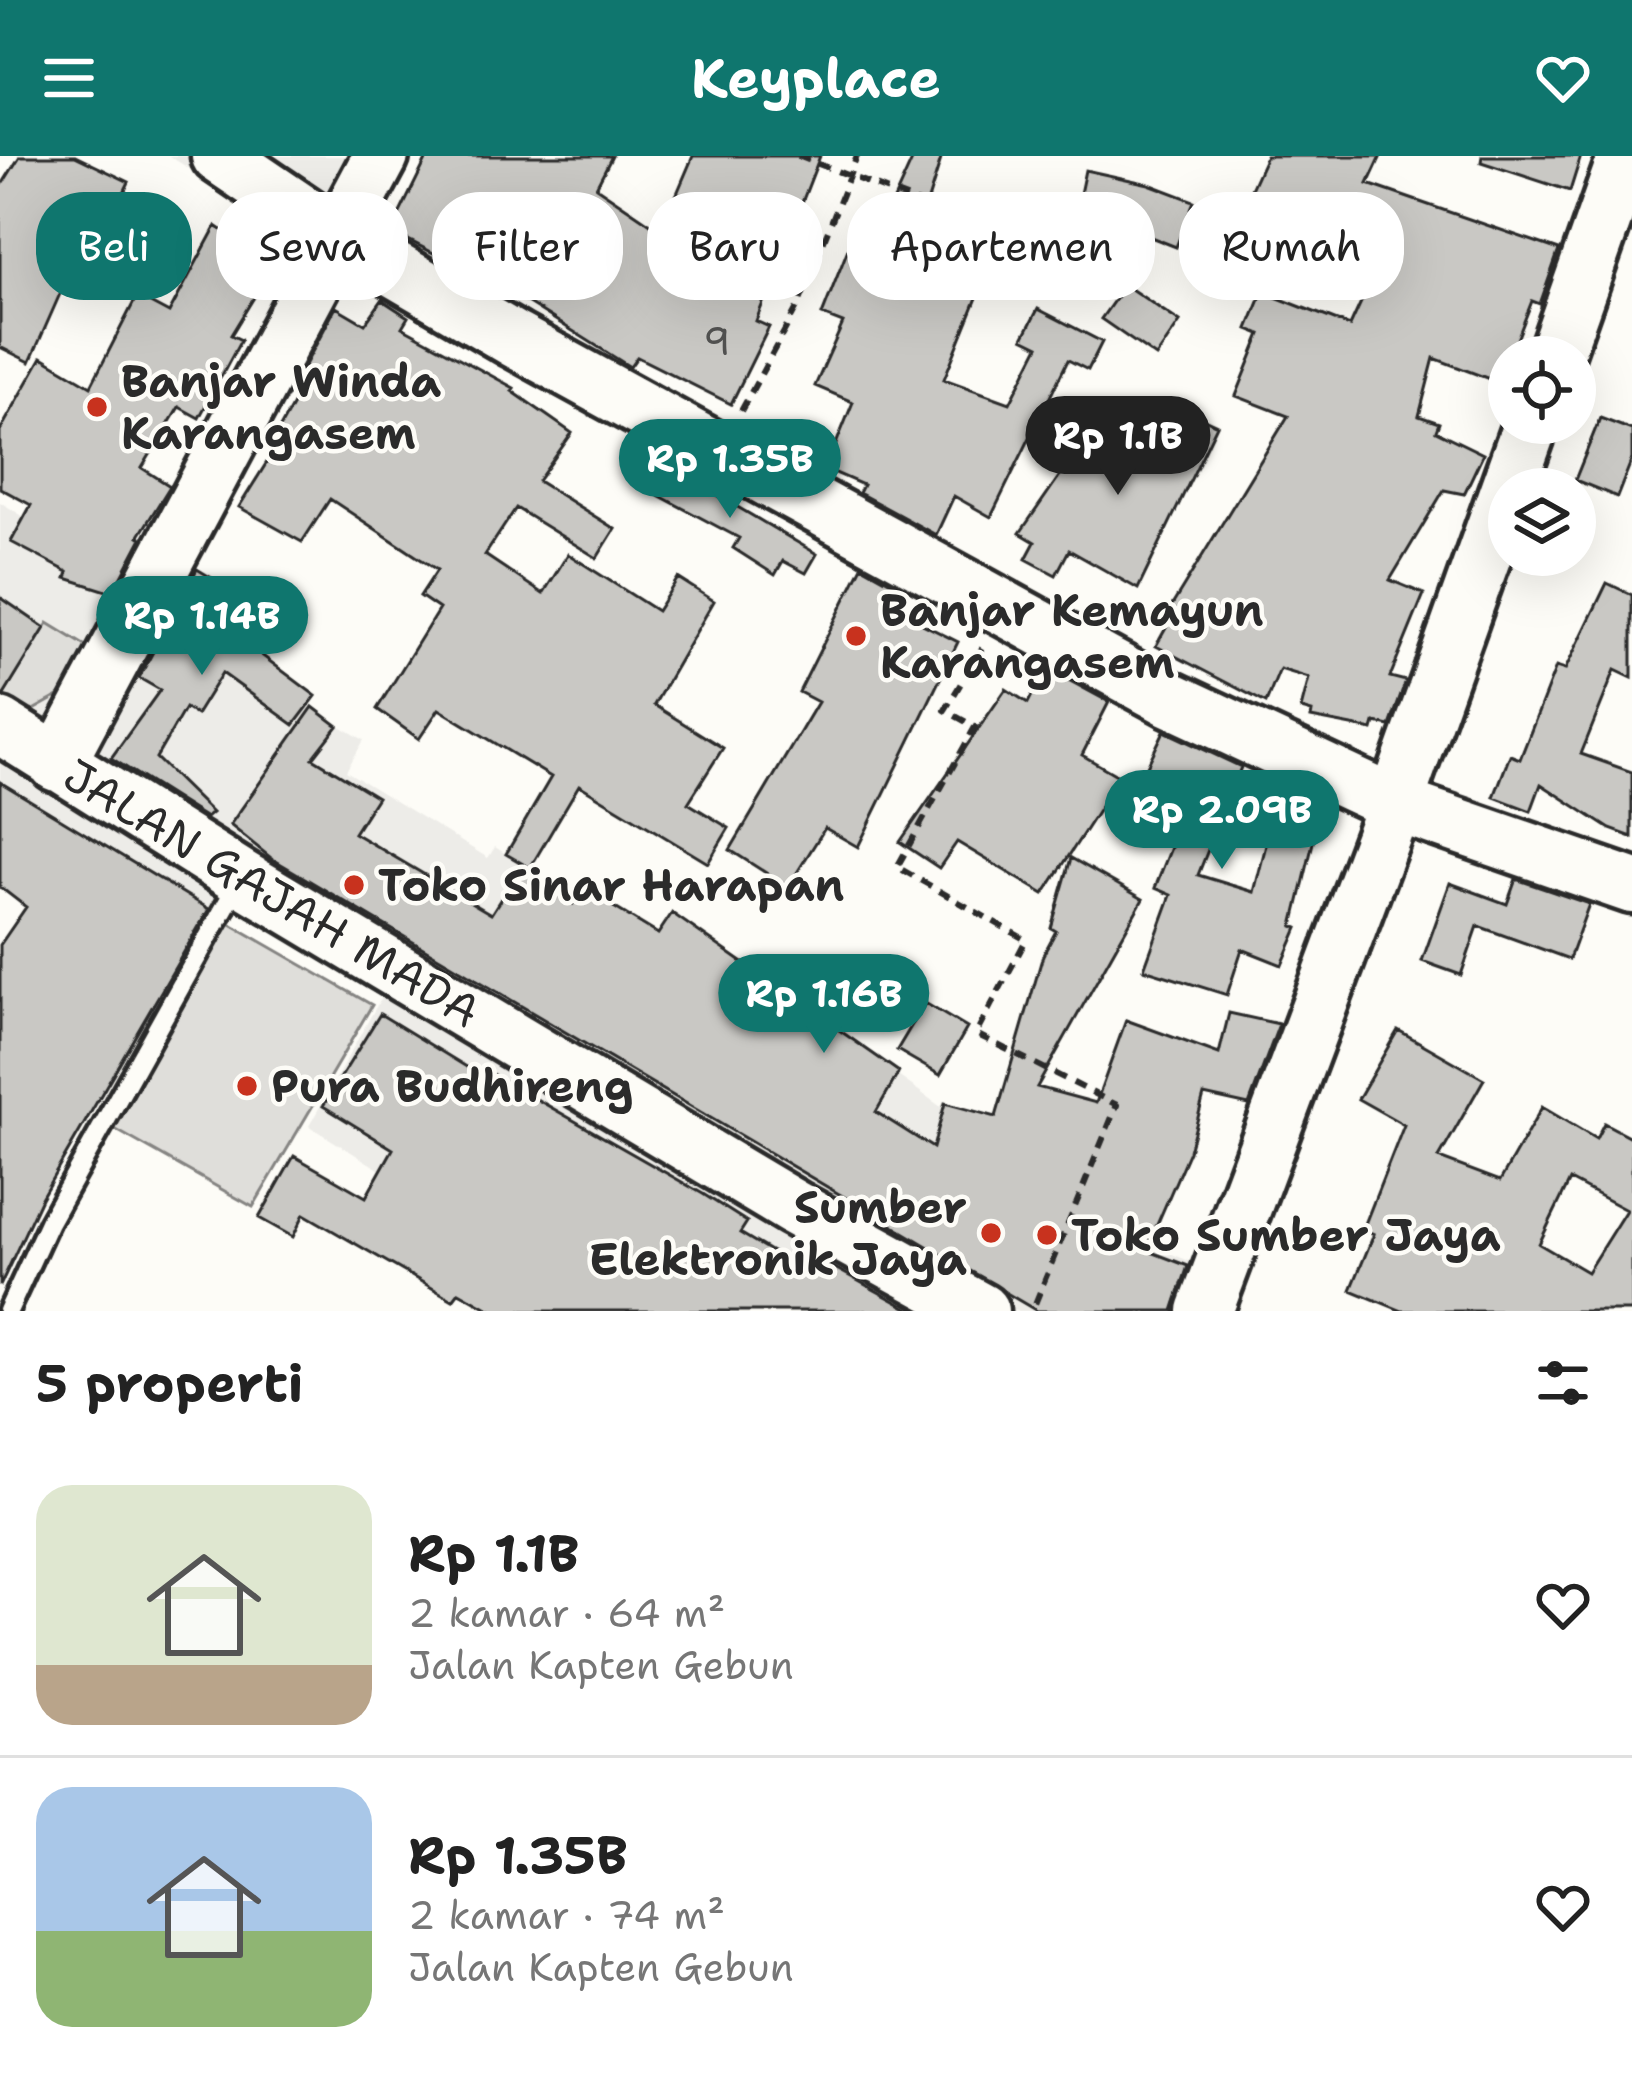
<!DOCTYPE html>
<html lang="id">
<meta charset="utf-8">
<style>
:root{--surface:#fff;--page:#f2f2f2;--text:#222;--muted:#767676;--line:#e0e0e0;--accent:#0f766e}
body{margin:0;font-family:"Shantell Sans",sans-serif;background:var(--page);color:var(--text);height:100vh;display:flex;flex-direction:column;font-size:45px;white-space:nowrap}
*{box-sizing:border-box;margin:0}
p{font-size:39px;color:var(--muted)}
.icon{flex:none;width:66px;height:66px;fill:none;stroke:currentColor;stroke-width:2;stroke-linecap:round;stroke-linejoin:round}
.map{position:relative;height:1155px;overflow:hidden}
.panel{display:flex;flex-direction:column;background:var(--surface);flex:1}
.panel>*{flex:none}
.banner{position:absolute;left:36px;top:36px;width:1560px;height:108px;display:flex;gap:24px}
.tools{position:absolute;left:1488px;top:180px;display:grid;gap:24px}
.tools a{display:grid;place-items:center;width:108px;height:108px;border-radius:50%;background:var(--surface);box-shadow:0 12px 48px #0002;font-size:60px}
.price{position:absolute;translate:-50% -102px;padding:0 27px;border-radius:42px;background:var(--accent);color:#fff;font-size:39px;line-height:78px;filter:drop-shadow(0 3px 6px #0008)}
.price::after{content:'';position:absolute;left:50%;top:72px;width:36px;height:27px;margin-left:-18px;background:inherit;clip-path:polygon(0 0,100% 0,50% 100%)}
.price.current{background:#222;color:#fff}
ul{padding:0;list-style:none}
li{display:flex;align-items:center;gap:36px;height:300px;padding:0 36px}
li+li{border-top:3px solid var(--line)}
li span{display:grid;place-items:center;flex:none;width:336px;height:240px;border-radius:36px;color:#555}
li>.icon{margin-inline-start:auto}
span .icon{width:144px;height:144px;fill:#fffc;stroke-width:1}
li b{font-size:51px}
h2{display:flex;justify-content:space-between;align-items:center;height:144px;padding:0 36px;font-size:51px}
.pill{padding:0 42px;border-radius:48px;background:var(--surface);box-shadow:0 12px 48px #0002;font-size:42px;line-height:108px}
.pill.current{background:var(--accent);color:#fff}
header{display:flex;justify-content:space-between;align-items:center;height:156px;padding:0 36px;background:var(--accent);color:#fff;font-size:54px;font-weight:700}
.map>svg:first-child{display:block}
.built{fill:#edece8}
.green{fill:#dfdeda;stroke:#858482;stroke-width:3}
.building{fill:#c9c8c4;stroke:#2b2b2b;stroke-width:3;fill-rule:evenodd}
.lines{fill:none;stroke-linecap:round;stroke-linejoin:round}
.lane-casing{stroke:#2b2b2b;stroke-width:27}
.secondary-casing{stroke:#2b2b2b;stroke-width:63}
.path{stroke:#2b2b2b;stroke-width:6;stroke-dasharray:12 9;stroke-linecap:butt}
.lane{stroke:#fdfcf7;stroke-width:18}
.secondary{stroke:#fdfcf7;stroke-width:54}
.poi-dot{fill:#c8321e;stroke:#fdfcf7;stroke-width:4.5}
.labels{text-anchor:middle;dominant-baseline:central;stroke-width:9;stroke-linejoin:round;paint-order:stroke}
.number-label{font-size:39px;fill:#525251}
.poi-label{font-size:45px;font-weight:bold;fill:#2b2b2b;stroke:#fdfcf7;text-anchor:start}
.street-label{font-size:45px;fill:#2b2b2b;stroke:#fdfcf7}
</style>
<header><svg class="icon" aria-label="menu" viewBox="0 0 24 24"><path d="M4 6h16M4 12h16M4 18h16"/></svg>Keyplace<svg class="icon" aria-label="heart" viewBox="0 0 24 24"><path d="M12 20l-8-8c-3-5 5-10 8-4 3-6 11-1 8 4z"/></svg></header>
<div class="map">
<svg width="1632" height="1155" viewBox="0 0 1632 1155">
<rect width="100%" height="100%" fill="#fdfcf7"/>
<filter id="ink" filterUnits="userSpaceOnUse"><feTurbulence type="fractalNoise" baseFrequency=".00833" numOctaves="2"/><feDisplacementMap in="SourceGraphic" scale="24" xChannelSelector="R" yChannelSelector="G"/><feConvolveMatrix kernelMatrix="1 2 1 2 8 2 1 2 1" color-interpolation-filters="sRGB"/></filter>
<g filter="url(#ink)">
<!-- built -->
<path class="built" d="M169,0H403L342,107Z
M49,326L175,403L147,457L364,584L346,615L488,702L495,691L665,800L689,769L973,974L1079,1060L1199,1109L1185,1155H609L309,970L389,828L233,739L191,810L19,701L0,711V346L29,364Z"/>
<!-- green -->
<path class="green" d="M48,467L89,492L62,538L26,558L0,545Z
M229,767L372,849L253,1051L111,971Z"/>
<!-- building -->
<path class="building" d="M20,0H75L129,26L87,113L74,106L30,206L0,191V32Z
M428,0H612L596,31L661,75L693,0H820L756,165L769,171L731,248L637,201L630,211L522,143L391,75Z
M914,0H942L925,54L979,77L963,113L985,122L944,223L1010,247L1039,190L1023,182L1038,153L1102,186L1088,214L1068,204L991,361L954,340L936,379L859,337L863,329L826,313L853,246L815,230L843,167L822,159L848,93L868,101Z
M1266,0H1381L1368,28L1559,94L1540,148L1532,145L1500,227L1434,202L1419,260L1439,267L1436,275L1483,298L1464,338L1444,334L1390,424L1424,438L1390,521L1406,525L1390,570L1375,567L1373,574L1311,562L1312,556L1301,553L1309,522L1280,513L1266,547L1156,490L1176,454L1171,451L1288,260L1236,240L1261,178L1248,173L1263,136L1350,170L1374,118L1285,85L1289,75L1242,53Z
M1482,0H1581L1570,35L1481,6Z
M1085,14L1149,28L1194,45L1176,91L1077,52Z
M230,67L281,97L231,179L241,184L199,262L179,251L142,312L170,330L139,380L142,382L113,437L66,422L68,416L11,386L31,349L0,332V275L42,201L91,230L137,140L169,157L216,70L225,76Z
M1125,129L1180,166L1156,201L1101,163Z
M382,144L408,161L402,171L514,232L512,235L572,277L538,325L615,373L597,402L516,352L485,399L543,438L568,398L657,455L678,422L714,445L654,549L723,592L688,647L729,672L708,707L579,629L530,712L506,698L551,621L439,553L419,583L377,553L439,453L420,440L437,414L330,343L302,386L239,351L282,282L276,279L303,230L296,226L336,151L365,168Z
M1174,249L1217,269L1138,433L1069,394L1056,419L1026,403L1035,386L1020,377L1099,263L1150,299Z
M1600,262L1632,274V303L1617,341L1575,324Z
M658,304L817,398L806,417L783,405L775,419L733,392L739,382L643,331Z
M862,410L907,435L897,455L958,486L858,691L825,672L788,731L730,694L818,546L799,536Z
M197,413L258,450L239,482L316,540L294,569L222,517L196,559L185,552L156,602L212,657L206,662L111,602L160,534L139,522Z
M1607,427L1632,439V522L1615,514L1581,598L1632,616V681L1610,673L1541,628L1531,655L1494,641L1510,599L1520,603L1556,511L1565,514Z
M0,441L45,472L4,539H0Z
M1046,512L1109,546L1082,599L1120,621L1044,738L957,686L939,712L900,686L1006,533L1028,547Z
M313,551L338,570L313,602L377,641L354,677L491,758L521,711L573,748L584,733L658,778L672,757L899,916L876,956L933,992L945,947L996,961L1043,799L1056,775L1051,772L1071,702L1143,743L1037,931L1096,947L1126,864L1219,898L1229,857L1279,868L1249,949L1204,939L1189,995L1146,1094L1188,1110L1173,1155H1037L271,702L230,669Z
M1164,575L1241,611L1198,719L1254,736L1281,630L1322,649L1293,770L1298,772L1282,809L1242,793L1227,839L1144,813L1171,739L1155,732L1185,656L1134,637Z
M0,626L209,753L41,1042L0,1130V789L26,751L0,731Z
M1516,723L1589,748L1569,803L1478,770L1461,819L1422,805L1450,727L1507,748Z
M925,847L967,872L940,919L897,894Z
M380,858L483,921L487,915L703,1038L747,1066L740,1077L804,1115L813,1100L913,1155H493L459,1136L453,1144L304,1058L293,1081L259,1062L294,1000L366,1041L393,993L323,950Z
M1398,874L1484,923L1439,1002L1500,1025L1542,951L1596,983L1604,967L1632,982V1155H1402L1351,1134L1374,1078L1363,1073L1404,969L1358,943ZM1570,1024L1626,1054L1587,1116L1539,1088Z"/>
<g class="lines">
<defs>
<path id="lane" d="M8,1155L49,1066L239,726"/>
<path id="secondary" d="M219,0L337,80L515,184L1170,543L1395,648L1632,730
M1555,201L1626,0
M0,570L242,722L794,1052L981,1155
M57,608L381,0
M1205,1155L1395,648L1531,267"/>
</defs>
<!-- lane casing -->
<use href="#lane" class="lane-casing"/>
<!-- secondary casing -->
<use href="#secondary" class="secondary-casing"/>
<!-- path -->
<path class="path" d="M798,0L958,62L1089,131
M741,255L799,148L857,0
M982,492L945,554L975,571L897,711L1026,784L976,878L1117,949L1032,1155"/>
<!-- lane -->
<use href="#lane" class="lane"/>
<!-- secondary -->
<use href="#secondary" class="secondary"/>
</g>
</g>
<!-- markers -->
<g class="poi-dot">
<circle cx="97" cy="251" r="12"/>
<circle cx="856" cy="480" r="12"/>
<circle cx="354" cy="729" r="12"/>
<circle cx="247" cy="930" r="12"/>
<circle cx="991" cy="1077" r="12"/>
<circle cx="1047" cy="1079" r="12"/>
</g>
<g class="labels">
<!-- number labels -->
<g class="number-label">
<text x="717" y="185">9</text>
</g>
<!-- poi labels -->
<g class="poi-label">
<text x="121" y="225">Banjar Winda<tspan x="121" dy="52">Karangasem</tspan></text>
<text x="880" y="454">Banjar Kemayun<tspan x="880" dy="52">Karangasem</tspan></text>
<text x="378" y="729">Toko Sinar Harapan</text>
<text x="271" y="930">Pura Budhireng</text>
<text x="967" y="1051" text-anchor="end">Sumber<tspan x="967" dy="52">Elektronik Jaya</tspan></text>
<text x="1071" y="1079">Toko Sumber Jaya</text>
</g>
<!-- street labels -->
<g class="street-label">
<text transform="translate(272 737) rotate(31)">JALAN GAJAH MADA</text>
</g>
</g>
</svg>
<div class="tools">
<a><svg class="icon" aria-label="locate" viewBox="0 0 24 24"><circle cx="12" cy="12" r="6"/><path d="M12 2v4M12 18v4M2 12h4M18 12h4"/></svg></a>
<a><svg class="icon" aria-label="layers" viewBox="0 0 24 24"><path d="M12 4l9 5-9 5-9-5zM3 14l9 5 9-5"/></svg></a>
</div>
<b class="price current" style="left:1118px;top:342px">Rp 1.1B</b>
<b class="price" style="left:730px;top:365px">Rp 1.35B</b>
<b class="price" style="left:202px;top:522px">Rp 1.14B</b>
<b class="price" style="left:1222px;top:716px">Rp 2.09B</b>
<b class="price" style="left:824px;top:900px">Rp 1.16B</b>
<div class="banner">
<a class="pill current">Beli</a>
<a class="pill">Sewa</a>
<a class="pill">Filter</a>
<a class="pill">Baru</a>
<a class="pill">Apartemen</a>
<a class="pill">Rumah</a>
</div>
</div>
<section class="panel">
<h2>5 properti<svg class="icon" aria-label="filters" viewBox="0 0 24 24"><path d="M4 7h16M4 17h16"/><circle cx="9" cy="7" r="2"/><circle cx="15" cy="17" r="2"/></svg></h2>
<ul>
<li><span style="background:linear-gradient(#dfe7d0 75%,#b9a48a 0)"><svg class="icon" aria-label="home" viewBox="0 0 24 24"><path d="M3 11l9-7 9 7M6 9v11h12V9"/></svg></span><div><b>Rp 1.1B</b><p>2 kamar · 64 m²</p><p>Jalan Kapten Gebun</p></div><svg class="icon" aria-label="heart" viewBox="0 0 24 24"><path d="M12 20l-8-8c-3-5 5-10 8-4 3-6 11-1 8 4z"/></svg></li>
<li><span style="background:linear-gradient(#a9c7e8 60%,#8fb573 0)"><svg class="icon" aria-label="home" viewBox="0 0 24 24"><path d="M3 11l9-7 9 7M6 9v11h12V9"/></svg></span><div><b>Rp 1.35B</b><p>2 kamar · 74 m²</p><p>Jalan Kapten Gebun</p></div><svg class="icon" aria-label="heart" viewBox="0 0 24 24"><path d="M12 20l-8-8c-3-5 5-10 8-4 3-6 11-1 8 4z"/></svg></li>
</ul>
</section>
